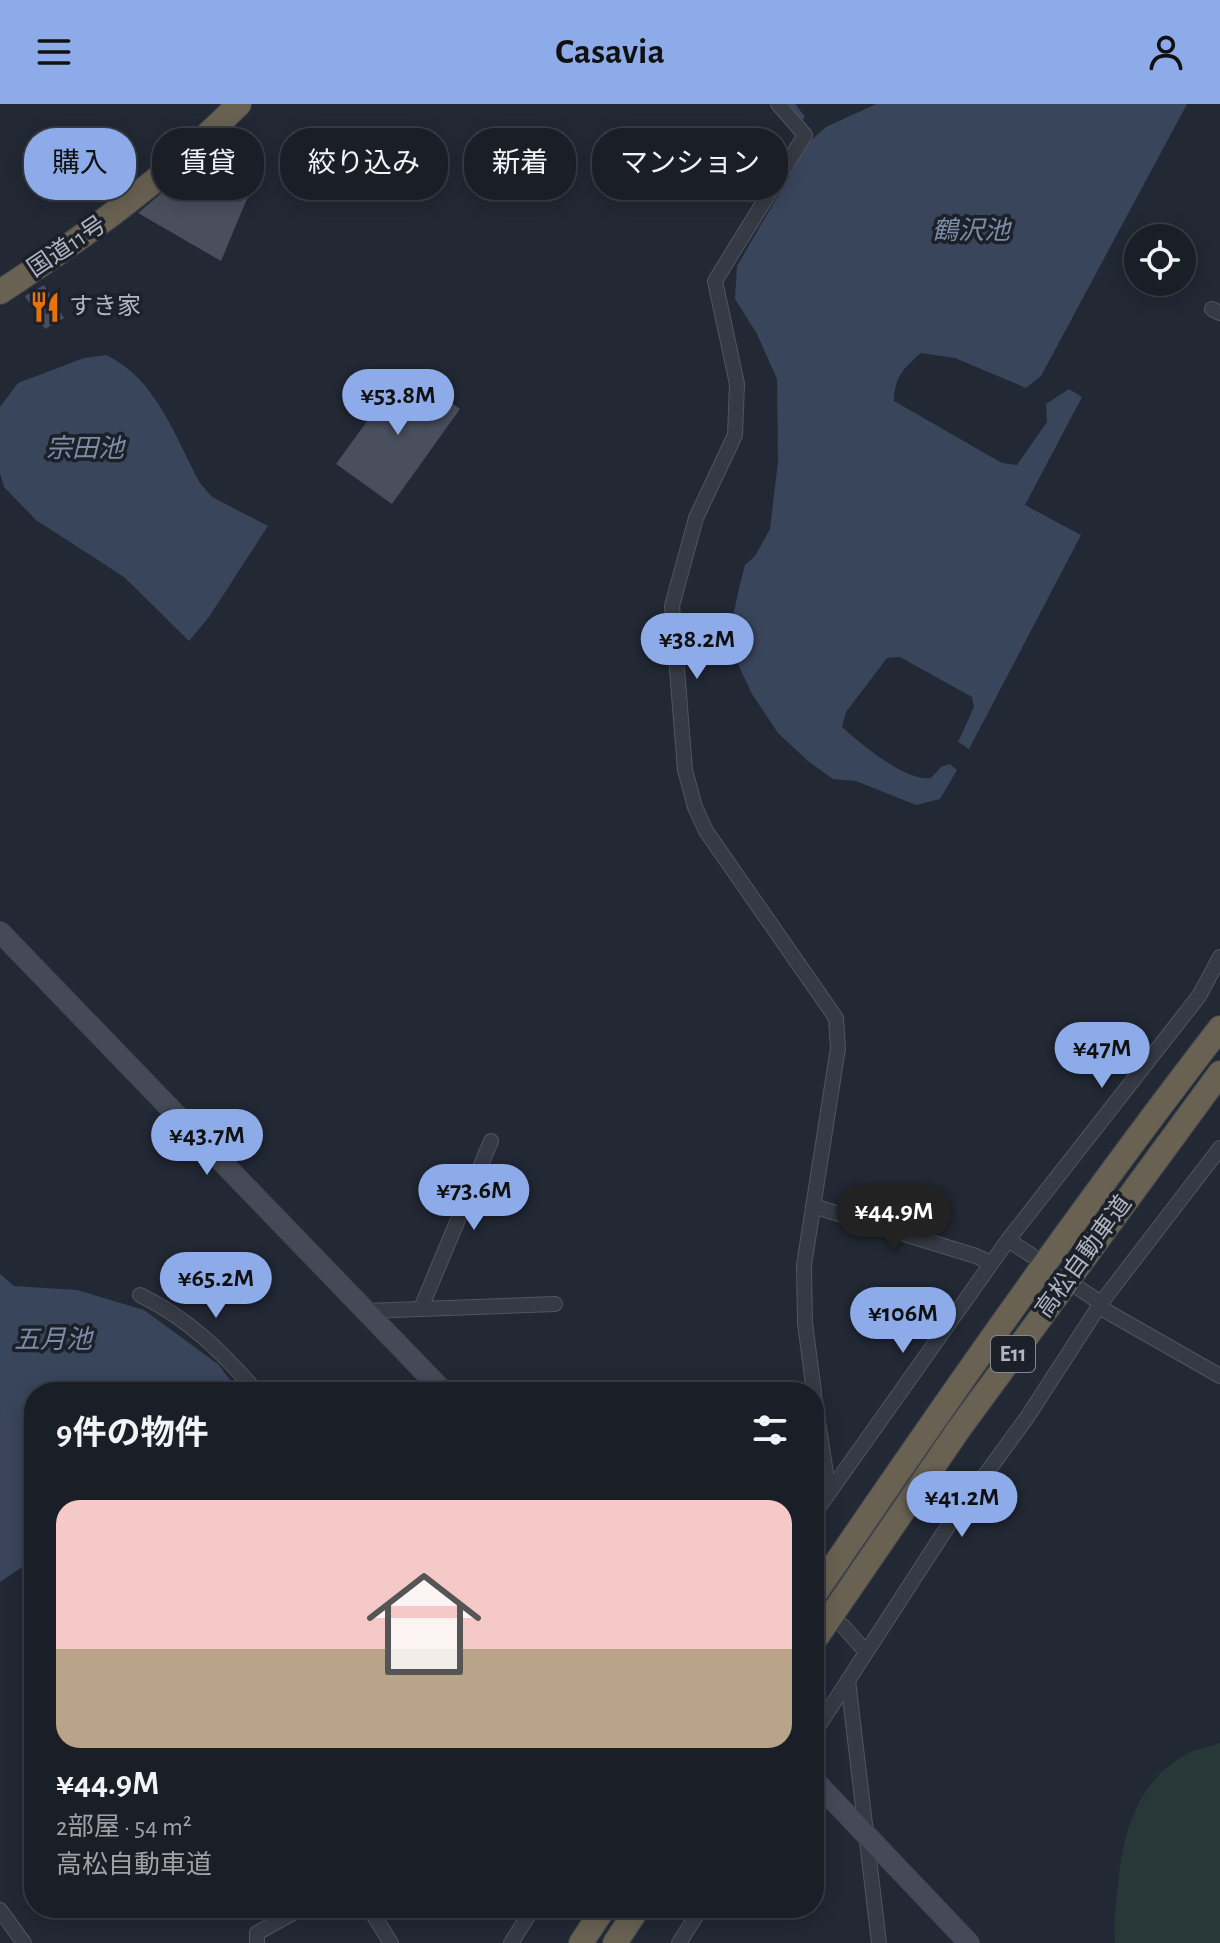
<!DOCTYPE html>
<html lang="ja">
<meta charset="utf-8">
<style>
:root{--surface:#1a1e27;--page:#272b33;--text:#f1f3f6;--muted:#9fa2a7;--line:#383c44;--accent:#8daae9}
body{margin:0;font-family:"Alegreya Sans","Noto Sans JP",sans-serif;background:var(--page);color:var(--text);height:100vh;display:flex;flex-direction:column;font-size:30px;white-space:nowrap}
*{box-sizing:border-box;margin:0}
p{font-size:26px;color:var(--muted)}
.icon{flex:none;width:44px;height:44px;fill:none;stroke:currentColor;stroke-width:2;stroke-linecap:round;stroke-linejoin:round}
.map{position:relative;flex:1;overflow:hidden}
.sheet{position:absolute;left:24px;top:1278px;width:800px;height:536px;display:flex;flex-direction:column;background:var(--surface);border-radius:32px;box-shadow:0 4px 20px #0003,0 0 0 2px var(--line)}
.sheet>*{flex:none}
.guide{position:absolute;left:24px;top:24px;width:800px;height:72px;display:flex;gap:16px}
.buttons{position:absolute;left:1124px;top:120px;display:grid;gap:16px}
.buttons a{display:grid;place-items:center;width:72px;height:72px;border-radius:50%;background:var(--surface);box-shadow:0 4px 20px #0003,0 0 0 2px var(--line);font-size:40px}
.price{position:absolute;translate:-50% -68px;padding:0 18px;border-radius:28px;background:var(--accent);color:#111;font-size:26px;line-height:52px;filter:drop-shadow(0 2px 4px #0008)}
.price::after{content:'';position:absolute;left:50%;top:48px;width:24px;height:18px;margin-left:-12px;background:inherit;clip-path:polygon(0 0,100% 0,50% 100%)}
.price.on{background:#222;color:#fff}
ul{padding:0;list-style:none}
li{display:grid;align-content:center;gap:16px;height:424px;padding:0 32px}
li+li{border-top:2px solid var(--line)}
li span{display:grid;place-items:center;height:248px;border-radius:24px;color:#555}
li>.icon{margin-inline-start:auto}
span .icon{width:144px;height:144px;fill:#fffc;stroke-width:1}
li b{font-size:34px}
h2{display:flex;justify-content:space-between;align-items:center;height:96px;padding:0 32px;font-size:34px}
.chip{padding:0 28px;border-radius:32px;background:var(--surface);box-shadow:0 4px 20px #0003,0 0 0 2px var(--line);font-size:28px;line-height:72px}
.chip.on{background:var(--accent);color:#111}
header{display:flex;justify-content:space-between;align-items:center;height:104px;padding:0 32px;background:var(--accent);color:#111;font-size:36px;font-weight:700}
.map>svg:first-child{display:block}
.green{fill:#283839}
.water{fill:#39455b}
.lines{fill:none;stroke-linecap:round;stroke-linejoin:round}
.stream{stroke:#39455b;stroke-width:5}
.building{fill:#494f5d}
.street-casing{stroke:#50555f;stroke-width:16}
.secondary-casing{stroke:#3f444e;stroke-width:22}
.highway-casing{stroke:#3d424c;stroke-width:26}
.street{stroke:#353a44;stroke-width:14}
.secondary{stroke:#444a57;stroke-width:20}
.highway{stroke:#696253;stroke-width:24}
.labels{text-anchor:middle;dominant-baseline:central;stroke-width:7;stroke-linejoin:round;paint-order:stroke}
.shield{fill:#1b2029;stroke:#838893;stroke-width:2}
.shield-label{font-size:22px;font-weight:bold;fill:#b0b5c1}
.street-label{font-size:24px;fill:#b0b5c1;stroke:#1b2029}
.poi-label{font-size:24px;fill:#b0b5c1;stroke:#1b2029;text-anchor:start}
.water-label{font-size:26px;font-style:italic;fill:#7c8ba6;stroke:#1b2029}
</style>
<header><svg class="icon" aria-label="menu" viewBox="0 0 24 24"><path d="M4 6h16M4 12h16M4 18h16"/></svg>Casavia<svg class="icon" aria-label="person" viewBox="0 0 24 24"><circle cx="12" cy="8" r="4"/><path d="M4 21q1-7 8-7t8 7"/></svg></header>
<div class="map">
<svg width="1220" height="1839" viewBox="0 0 1220 1839">
<rect width="100%" height="100%" fill="#222834"/>
<!-- green -->
<path class="green" d="M1220,1639V1839H1115C1113,1816 1117,1794 1119,1771C1125,1723 1139,1677 1185,1651C1195,1645 1209,1643 1220,1639Z"/>
<!-- water -->
<path class="water" d="M876,0H1187L1041,272L1026,284L955,254L921,249C904,263 894,274 894,297L1002,359L1017,361L1047,318L1046,300L1069,285L1082,293L1025,401L1081,431L969,645L958,638L974,603L972,593L900,553L887,554L846,608L842,623C861,640 906,678 931,674L941,663L950,660L957,666L940,695L916,701L856,677L833,675L808,657L778,629L752,590L735,554L731,522L740,480L745,461L755,452L770,425L778,357L777,275L757,230L735,195L737,162L809,38L826,23Z
M106,251C156,274 175,333 200,379L212,393L268,422L209,513L189,537L124,473L36,416L4,383L0,369V303L18,279L84,254Z
M0,1170L14,1182L77,1186L144,1206L219,1261L239,1288H34V1455L0,1478Z"/>
<g class="lines">
<!-- stream -->
<path class="stream" d="M792,0L802,13"/>
</g>
<!-- building -->
<path class="building" d="M218,41L260,64L221,157L138,109Z
M44,181L64,214L45,225L25,192Z
M405,265L460,305L392,400L336,360Z"/>
<g class="lines">
<defs>
<path id="street" d="M778,0L805,31L715,177L737,280L735,331L696,414L672,502L685,666L695,703L706,727L836,914L838,944L804,1161L805,1219L814,1288
M1212,205L1220,209
M813,1102L976,1152L991,1159
M1008,1136L1031,1151
M1080,1185L1101,1199
M140,1191C189,1215 221,1247 257,1288
M1099,1203L1220,1272
M421,1204L491,1037
M366,1207L555,1200
M814,1291L829,1389
M814,1410L1008,1136L1199,892L1220,853
M843,1522L866,1548
M848,1576L879,1839
M814,1629L950,1419L1028,1312L1101,1199L1220,1044
M369,1804L391,1839
M0,1806L24,1839
M257,1839V1829L302,1804
M511,1839L533,1804
M679,1839L701,1804"/>
<path id="secondary" d="M0,828L444,1288
M814,1676L969,1839"/>
<path id="highway" d="M0,188C86,132 167,73 239,0
M814,1491C945,1299 1078,1108 1220,924
M814,1537L959,1325L1220,969
M581,1839L604,1804
M615,1839L638,1804"/>
</defs>
<!-- street casing -->
<use href="#street" class="street-casing"/>
<!-- secondary casing -->
<use href="#secondary" class="secondary-casing"/>
<!-- highway casing -->
<use href="#highway" class="highway-casing"/>
<!-- street -->
<use href="#street" class="street"/>
<!-- secondary -->
<use href="#secondary" class="secondary"/>
<!-- highway -->
<use href="#highway" class="highway"/>
</g>
<!-- icons -->
<defs>
<symbol id="restaurant-bare" viewBox="-9 -9 18 18"><path d="M-5-6h1v4h1v-4h1v4h1v-4h1v5L-1.5 .5V6h-2V.5L-5-1ZM5-6V6H3V1.5H1.5Q1.5-4 5-6Z" fill="#e8710a" stroke="#1b2029" stroke-width="2.5" paint-order="stroke"/></symbol>
</defs>
<g fill-rule="evenodd">
<use href="#restaurant-bare" x="23" y="181" width="44" height="44"/>
</g>
<g class="labels">
<!-- shield labels -->
<rect class="shield" x="991" y="1232" width="44" height="36" rx="6"/>
<g class="shield-label">
<text x="1013" y="1250">E11</text>
</g>
<!-- street labels -->
<g class="street-label">
<text transform="translate(67 143) rotate(-34)">国道11号</text>
<text transform="translate(1084 1153) rotate(-54)">高松自動車道</text>
</g>
<!-- poi labels -->
<g class="poi-label">
<text x="69" y="203">すき家</text>
</g>
<!-- water labels -->
<g class="water-label">
<text x="971" y="127">鶴沢池</text>
<text x="85" y="345">宗田池</text>
<text x="53" y="1236">五月池</text>
</g>
</g>
</svg>
<div class="buttons">
<a><svg class="icon" aria-label="locate" viewBox="0 0 24 24"><circle cx="12" cy="12" r="6"/><path d="M12 2v4M12 18v4M2 12h4M18 12h4"/></svg></a>
</div>
<b class="price" style="left:398px;top:333px">¥53.8M</b>
<b class="price" style="left:697px;top:577px">¥38.2M</b>
<b class="price" style="left:1102px;top:986px">¥47M</b>
<b class="price" style="left:207px;top:1073px">¥43.7M</b>
<b class="price" style="left:474px;top:1128px">¥73.6M</b>
<b class="price on" style="left:894px;top:1149px">¥44.9M</b>
<b class="price" style="left:216px;top:1216px">¥65.2M</b>
<b class="price" style="left:903px;top:1251px">¥106M</b>
<b class="price" style="left:962px;top:1435px">¥41.2M</b>
<div class="guide">
<a class="chip on">購入</a>
<a class="chip">賃貸</a>
<a class="chip">絞り込み</a>
<a class="chip">新着</a>
<a class="chip">マンション</a>
</div>
<section class="sheet">
<h2>9件の物件<svg class="icon" aria-label="filters" viewBox="0 0 24 24"><path d="M4 7h16M4 17h16"/><circle cx="9" cy="7" r="2"/><circle cx="15" cy="17" r="2"/></svg></h2>
<ul>
<li><span style="background:linear-gradient(#f6c9c9 60%,#b9a48a 0)"><svg class="icon" aria-label="home" viewBox="0 0 24 24"><path d="M3 11l9-7 9 7M6 9v11h12V9"/></svg></span><div><b>¥44.9M</b><p>2部屋 · 54 m²</p><p>高松自動車道</p></div></li>
</ul>
</section>
</div>
